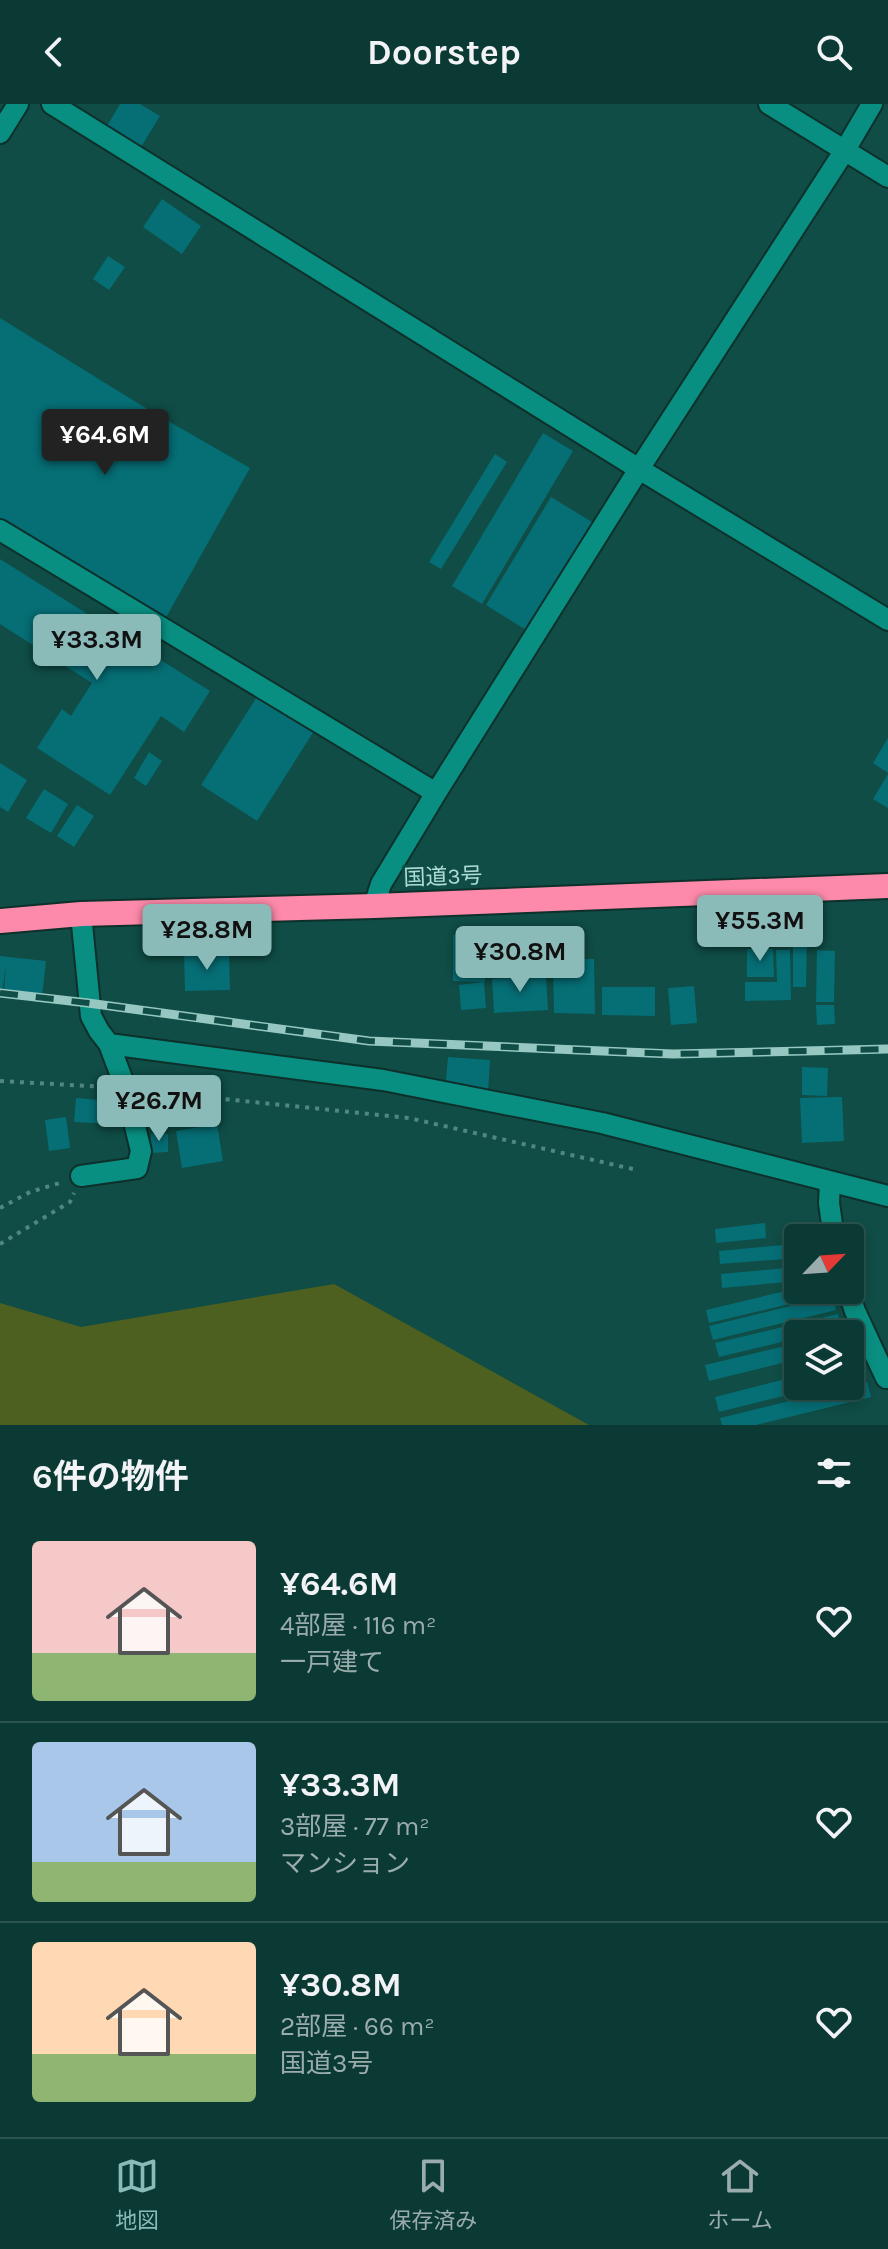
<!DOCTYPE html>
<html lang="ja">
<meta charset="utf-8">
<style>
:root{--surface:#0b3a34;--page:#14413c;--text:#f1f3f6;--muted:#9aadac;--line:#2b544f;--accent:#8bbbb9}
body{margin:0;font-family:Karla,"Noto Sans JP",sans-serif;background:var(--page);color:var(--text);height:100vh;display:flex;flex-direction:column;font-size:30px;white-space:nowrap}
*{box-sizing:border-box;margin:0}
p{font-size:26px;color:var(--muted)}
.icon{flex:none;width:44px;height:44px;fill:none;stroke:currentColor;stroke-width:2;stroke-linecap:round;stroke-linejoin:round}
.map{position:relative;height:1321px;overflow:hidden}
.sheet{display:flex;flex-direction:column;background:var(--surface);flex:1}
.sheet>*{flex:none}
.needle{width:52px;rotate:65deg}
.fabs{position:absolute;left:784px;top:1120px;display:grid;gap:16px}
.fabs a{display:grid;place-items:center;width:80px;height:80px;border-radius:8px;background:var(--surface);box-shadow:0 4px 12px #0003,0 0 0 2px var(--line);font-size:40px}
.price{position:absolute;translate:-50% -68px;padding:0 18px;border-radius:8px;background:var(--accent);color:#111;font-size:26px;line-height:52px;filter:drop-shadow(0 2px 4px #0008)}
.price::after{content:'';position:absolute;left:50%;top:48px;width:24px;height:18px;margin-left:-12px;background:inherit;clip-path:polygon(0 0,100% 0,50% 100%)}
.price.active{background:#222;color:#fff}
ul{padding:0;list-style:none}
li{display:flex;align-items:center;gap:24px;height:200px;padding:0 32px}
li+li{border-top:2px solid var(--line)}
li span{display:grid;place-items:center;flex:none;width:224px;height:160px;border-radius:8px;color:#555}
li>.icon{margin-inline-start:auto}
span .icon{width:96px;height:96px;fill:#fffc;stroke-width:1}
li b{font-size:34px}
h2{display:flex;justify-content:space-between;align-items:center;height:96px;padding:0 32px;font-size:34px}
header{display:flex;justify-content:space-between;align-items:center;height:104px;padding:0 32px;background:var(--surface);font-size:36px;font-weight:700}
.tabs{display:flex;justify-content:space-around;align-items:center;height:112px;border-top:2px solid var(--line);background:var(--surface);font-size:22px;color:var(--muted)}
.tabs a{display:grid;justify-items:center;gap:4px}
.tabs .active{color:var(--accent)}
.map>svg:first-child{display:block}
.green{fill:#4e601f}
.building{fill:#066e75}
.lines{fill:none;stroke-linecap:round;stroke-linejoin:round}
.minor-casing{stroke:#0d302b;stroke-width:24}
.highway-casing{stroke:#0d302b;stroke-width:28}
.path{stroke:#508881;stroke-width:4;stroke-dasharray:4 6;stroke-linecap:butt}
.minor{stroke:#098f81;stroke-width:20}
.highway{stroke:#fd8aaa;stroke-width:24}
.rail-casing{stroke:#96c8c1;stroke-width:9}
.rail{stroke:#0f4d46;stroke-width:6;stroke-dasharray:18;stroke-linecap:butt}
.labels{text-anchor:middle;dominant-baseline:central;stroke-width:6;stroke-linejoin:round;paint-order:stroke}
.street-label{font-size:22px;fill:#adddd5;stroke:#0f4d46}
</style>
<header><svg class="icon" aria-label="back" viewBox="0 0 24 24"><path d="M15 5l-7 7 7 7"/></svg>Doorstep<svg class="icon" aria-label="search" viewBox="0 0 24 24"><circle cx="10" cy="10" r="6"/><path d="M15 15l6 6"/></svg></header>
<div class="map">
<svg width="888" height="1321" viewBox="0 0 888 1321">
<rect width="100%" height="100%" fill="#0f4d46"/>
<!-- green -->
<path class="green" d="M334,1180L589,1321H0V1199L81,1223Z"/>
<!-- building -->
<path class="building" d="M120,0H140L160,12L138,48L104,27Z
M162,95L201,122L182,150L143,123Z
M108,152L125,163L109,186L93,175Z
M0,214L149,306L250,364L164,517L0,418Z
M543,329L573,347L482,500L452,482Z
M495,350L507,358L441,465L429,458Z
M551,393L597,421L531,529L486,501Z
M0,455L210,587L184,628L161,612L110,691L37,644L62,605L71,612L92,579L0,520Z
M258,591L314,627L257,717L201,681Z
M888,634V669L873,659Z
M149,648L162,657L146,682L134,674Z
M0,659L27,676L8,708L0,703Z
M888,670V704L873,695Z
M44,685L68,700L51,729L26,714Z
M77,701L94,712L74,743L57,732Z
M807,830L806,883H793V831Z
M453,831H486L485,878L453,877Z
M747,845H773L774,873H747Z
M776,846H790L791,896L745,897V878H777Z
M817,846L835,847L834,898H816Z
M229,848L230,886L185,887L184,849Z
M508,850V869H493V851Z
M0,852L46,857L42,893L4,888L6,860L2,889H0Z
M553,855H594L595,910L554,909Z
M546,872L548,906L494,909L492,875Z
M484,878L486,904L461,906L459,881Z
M694,882L697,919L671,921L668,884Z
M602,883H655V912L602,911Z
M816,901H834L835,920L817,921Z
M448,953L490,956L488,989L445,986Z
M802,963L828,964L827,992L802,991Z
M837,993H842L844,1037L802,1039L800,994Z
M76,994L112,997L110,1020L74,1018Z
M66,1013L70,1044L49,1047L45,1016Z
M217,1020L223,1057L182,1064L176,1027Z
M151,1030H168V1048L151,1049Z
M765,1119L766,1134L716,1139L715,1125Z
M784,1141L785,1155L720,1160L719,1147Z
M787,1164L788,1178L722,1184L721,1170Z
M798,1184V1186H831L832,1190L709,1219L706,1206Z
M832,1192L836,1206L713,1236L709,1222Z
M838,1210L841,1224L817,1230H798V1234L719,1253L715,1239Z
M798,1239V1255L709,1277L705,1261Z
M862,1257L866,1272L850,1276V1260Z
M798,1272V1282L820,1283L719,1308L715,1293Z
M867,1278L871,1293L756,1321H722L720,1314Z"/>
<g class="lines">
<defs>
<path id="minor" d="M52,0L639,365L888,516
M769,0L888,73
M0,29L18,0
M0,426L436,689
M374,802L381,780L436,689L639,365L845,46L872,0
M109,940L383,976L602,1019L888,1092
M81,1072L137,1064L141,1047L126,985L109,940L99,927L91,912L81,810
M830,1078L829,1099L834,1134
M848,1186L855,1207L886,1274"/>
<path id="highway" d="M0,817L81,810L374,802L888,782"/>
</defs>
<!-- minor casing -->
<use href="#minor" class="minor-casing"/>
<!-- highway casing -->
<use href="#highway" class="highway-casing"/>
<!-- path -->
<path class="path" d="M0,977L106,983
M146,987L409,1014L637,1066
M0,1104L30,1088L63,1078
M0,1140L70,1098L74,1089"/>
<!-- minor -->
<use href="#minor" class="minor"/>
<!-- highway -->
<use href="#highway" class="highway"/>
<defs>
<path id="rail" d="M0,889L88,899L369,937L673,950L888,945"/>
</defs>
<!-- rail casing -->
<use href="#rail" class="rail-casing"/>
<!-- rail -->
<use href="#rail" class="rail"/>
</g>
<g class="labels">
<!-- street labels -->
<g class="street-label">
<text transform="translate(443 773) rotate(-2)">国道3号</text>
</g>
</g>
</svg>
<div class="fabs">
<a><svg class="needle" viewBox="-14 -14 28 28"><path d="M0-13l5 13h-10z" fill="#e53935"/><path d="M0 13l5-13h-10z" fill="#9aadac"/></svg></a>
<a><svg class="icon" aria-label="layers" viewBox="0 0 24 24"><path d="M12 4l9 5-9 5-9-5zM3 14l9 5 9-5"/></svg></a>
</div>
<b class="price active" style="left:105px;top:373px">¥64.6M</b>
<b class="price" style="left:97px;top:578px">¥33.3M</b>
<b class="price" style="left:760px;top:859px">¥55.3M</b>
<b class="price" style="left:207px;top:868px">¥28.8M</b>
<b class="price" style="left:520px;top:890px">¥30.8M</b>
<b class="price" style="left:159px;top:1039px">¥26.7M</b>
</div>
<section class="sheet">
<h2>6件の物件<svg class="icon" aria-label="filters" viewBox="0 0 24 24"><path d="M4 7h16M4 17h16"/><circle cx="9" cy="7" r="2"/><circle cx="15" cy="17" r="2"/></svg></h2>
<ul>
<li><span style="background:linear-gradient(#f6c9c9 70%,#8fb573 0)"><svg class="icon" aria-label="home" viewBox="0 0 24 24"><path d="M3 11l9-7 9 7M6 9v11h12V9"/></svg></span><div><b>¥64.6M</b><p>4部屋 · 116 m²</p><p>一戸建て</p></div><svg class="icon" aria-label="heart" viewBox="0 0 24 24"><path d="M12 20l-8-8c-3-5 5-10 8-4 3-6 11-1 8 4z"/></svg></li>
<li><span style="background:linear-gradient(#a9c7e8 75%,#8fb573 0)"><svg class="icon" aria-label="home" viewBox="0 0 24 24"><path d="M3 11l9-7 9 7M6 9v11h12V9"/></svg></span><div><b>¥33.3M</b><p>3部屋 · 77 m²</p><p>マンション</p></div><svg class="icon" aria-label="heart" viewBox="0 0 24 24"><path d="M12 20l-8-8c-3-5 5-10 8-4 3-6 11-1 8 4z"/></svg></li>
<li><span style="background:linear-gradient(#ffd9b3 70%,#8fb573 0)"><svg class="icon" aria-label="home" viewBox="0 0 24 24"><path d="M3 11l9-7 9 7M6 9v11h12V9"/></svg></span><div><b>¥30.8M</b><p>2部屋 · 66 m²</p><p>国道3号</p></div><svg class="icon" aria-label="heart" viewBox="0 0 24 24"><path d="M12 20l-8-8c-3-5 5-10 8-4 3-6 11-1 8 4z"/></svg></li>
</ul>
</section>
<nav class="tabs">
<a class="active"><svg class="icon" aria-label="map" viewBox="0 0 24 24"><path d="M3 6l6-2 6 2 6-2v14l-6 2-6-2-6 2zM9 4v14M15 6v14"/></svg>地図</a>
<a><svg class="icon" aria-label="saved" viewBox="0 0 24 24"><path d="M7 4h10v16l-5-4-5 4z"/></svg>保存済み</a>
<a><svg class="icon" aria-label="home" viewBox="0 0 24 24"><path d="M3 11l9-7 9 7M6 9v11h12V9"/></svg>ホーム</a>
</nav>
